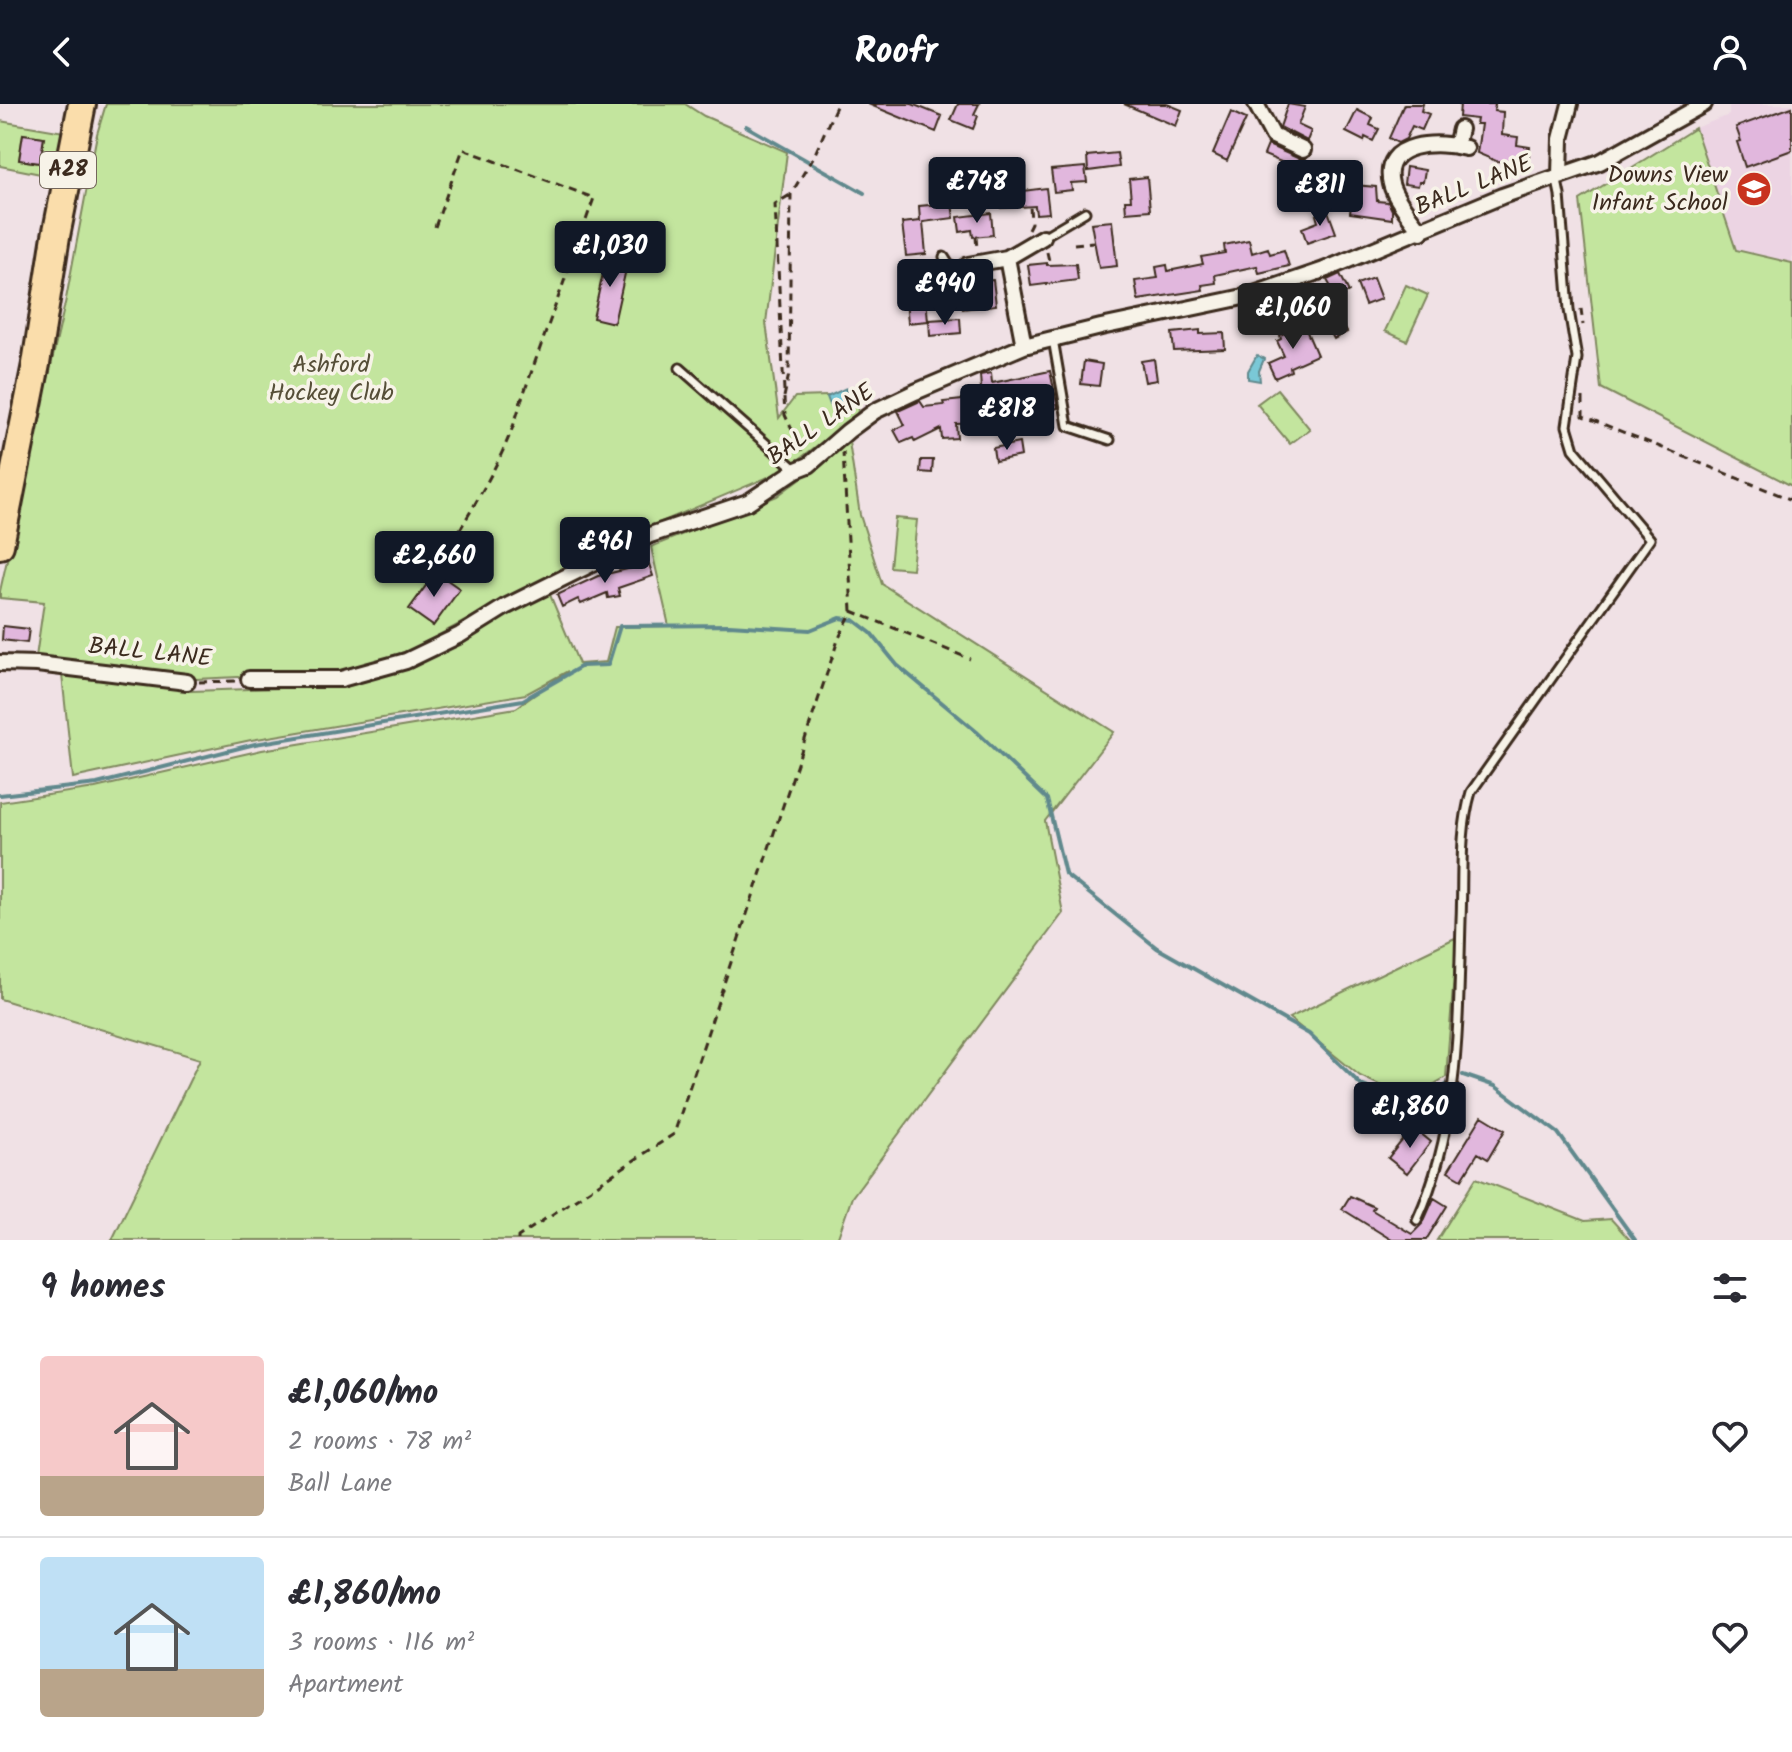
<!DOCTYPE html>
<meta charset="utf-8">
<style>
:root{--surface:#fff;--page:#f2f2f3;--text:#2b2b33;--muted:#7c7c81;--line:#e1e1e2;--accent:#111827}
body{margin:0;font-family:Kalam,sans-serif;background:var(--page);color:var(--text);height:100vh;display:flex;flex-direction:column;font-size:30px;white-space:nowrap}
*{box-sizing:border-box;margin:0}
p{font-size:26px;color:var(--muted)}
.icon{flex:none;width:44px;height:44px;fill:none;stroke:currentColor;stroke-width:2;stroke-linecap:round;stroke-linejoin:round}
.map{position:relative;height:1136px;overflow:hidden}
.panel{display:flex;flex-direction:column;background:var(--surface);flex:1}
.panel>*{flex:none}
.price{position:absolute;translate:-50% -68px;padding:0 18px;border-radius:8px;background:var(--accent);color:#fff;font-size:26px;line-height:52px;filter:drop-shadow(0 2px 4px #0008)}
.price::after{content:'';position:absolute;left:50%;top:48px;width:24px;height:18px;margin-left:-12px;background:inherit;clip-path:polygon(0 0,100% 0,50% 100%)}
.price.on{background:#222;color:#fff}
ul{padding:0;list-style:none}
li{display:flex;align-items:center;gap:24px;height:200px;padding:0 40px}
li+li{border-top:2px solid var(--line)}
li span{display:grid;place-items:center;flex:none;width:224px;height:160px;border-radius:8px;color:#555}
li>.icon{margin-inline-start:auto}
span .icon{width:96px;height:96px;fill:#fffc;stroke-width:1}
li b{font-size:34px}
h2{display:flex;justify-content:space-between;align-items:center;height:96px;padding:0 40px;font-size:34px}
header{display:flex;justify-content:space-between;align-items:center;height:104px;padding:0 40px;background:var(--accent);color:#fff;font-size:36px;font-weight:700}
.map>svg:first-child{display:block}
.built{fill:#ecd4e3}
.green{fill:#c3e59e;stroke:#7f885e;stroke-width:2;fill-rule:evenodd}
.water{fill:#7ac8d7;stroke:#61898d;stroke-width:2}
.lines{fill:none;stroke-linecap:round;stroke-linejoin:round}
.stream{stroke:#61898d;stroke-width:4}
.building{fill:#e1b7dd;stroke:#3b2a1e;stroke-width:2}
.lane-casing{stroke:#3b2a1e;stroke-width:13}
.street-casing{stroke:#3b2a1e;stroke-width:20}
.highway-casing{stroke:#3b2a1e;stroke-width:32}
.path{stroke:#3b2a1e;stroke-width:3;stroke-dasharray:8 6;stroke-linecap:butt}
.lane{stroke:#f7f3e8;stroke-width:7}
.street{stroke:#f7f3e8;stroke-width:14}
.highway{stroke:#faddab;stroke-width:26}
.labels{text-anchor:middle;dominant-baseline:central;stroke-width:7;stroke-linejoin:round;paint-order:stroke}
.shield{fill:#f7f3e8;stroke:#73665b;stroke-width:2}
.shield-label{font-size:22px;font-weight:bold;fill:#3b2a1e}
.poi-label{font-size:24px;fill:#3b2a1e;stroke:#f7f3e8;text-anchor:end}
.street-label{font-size:24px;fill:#3b2a1e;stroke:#f7f3e8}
.park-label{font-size:24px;fill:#564f38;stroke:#f7f3e8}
</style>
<header><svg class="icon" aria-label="back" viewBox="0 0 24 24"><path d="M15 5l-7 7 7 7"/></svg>Roofr<svg class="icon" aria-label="person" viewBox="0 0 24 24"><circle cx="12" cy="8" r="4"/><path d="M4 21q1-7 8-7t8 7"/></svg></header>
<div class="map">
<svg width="1792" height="1136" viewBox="0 0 1792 1136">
<rect width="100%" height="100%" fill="#f0e1e5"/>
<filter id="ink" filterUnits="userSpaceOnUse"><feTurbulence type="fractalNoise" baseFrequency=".0125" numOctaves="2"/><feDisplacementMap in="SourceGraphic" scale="16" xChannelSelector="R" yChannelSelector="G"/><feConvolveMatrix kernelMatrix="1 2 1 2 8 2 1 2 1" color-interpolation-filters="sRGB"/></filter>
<g filter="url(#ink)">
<!-- built -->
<path class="built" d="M1734,0H1792V159L1736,146L1695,24L1729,11V2Z"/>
<!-- green -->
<path class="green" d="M106,0H685L704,12L787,48L766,219L779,314L795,293L861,291L857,311L785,366L604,442L413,545L344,568L196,575L36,553L44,498L0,494V487L66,195L97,30Z
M0,17L64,28L56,73L0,62ZM23,30L44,33L40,59L19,56Z
M1695,24L1736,146L1792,159V382L1601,284L1580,96Z
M1406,181L1428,191L1407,237L1385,227Z
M1277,285L1310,325L1290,340L1257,300Z
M849,338L860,411L882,480L1114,628L1045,717L1063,809L852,1093L837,1136H112L200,955L0,895V698L95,684L262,646L516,604L568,567L526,590L251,636L73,674L62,571L191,587L338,582L412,564L548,486L579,560L606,558L615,523L669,522L651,443L777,392Z
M895,414L917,416L912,465L890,463Z
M1457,833L1446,973L1409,995L1360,972L1289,914Z
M1476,1074L1585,1117L1611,1115L1630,1136H1437Z"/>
<!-- water -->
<path class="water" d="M1257,251L1264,255L1259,267L1260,277L1248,275V267Z
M846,284L845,305L834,311L827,293Z"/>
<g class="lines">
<!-- stream -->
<path class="stream" d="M746,22L864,89
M0,691L97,680L255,640L523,596L582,562L608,561L620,522L729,521L810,526L840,514L854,516L871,529L897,561L977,628L1047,695L1065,770L1157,844L1309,930L1361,981L1415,1003L1452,977
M1463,971L1495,982L1558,1029L1635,1136"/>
</g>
<!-- building -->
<path class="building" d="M868,0H912L942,12L936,28Z
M958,0H979L974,10L978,12L973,25L951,16Z
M1124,0H1167L1182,6L1176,22Z
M1288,0L1305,3L1298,21L1311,27L1307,37L1280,23Z
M1404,0H1423L1421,7L1429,10L1422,26L1412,22L1406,35L1398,39L1389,34Z
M1460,0H1495L1494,7L1503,8L1502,31L1518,33L1517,41L1530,43L1528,60L1496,57L1477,49L1481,20H1476L1477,15L1459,13Z
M1792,3V46L1745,63L1737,38L1741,37L1736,23Z
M1357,6L1373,14L1370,21L1379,25L1373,37L1365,33L1364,37L1346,28Z
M1231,8L1246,15L1227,57L1213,50Z
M23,30L44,33L40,59L19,56Z
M1268,41L1302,56L1298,65L1264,51Z
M1117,49L1119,63L1088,67L1087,52Z
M1085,63L1087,78L1071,79L1072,86L1054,88L1051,66Z
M1406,63L1425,66L1423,78H1419L1418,82L1404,80Z
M1147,73L1150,106L1126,108L1125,96H1131L1129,75Z
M1354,81L1376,83L1377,97L1388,98L1392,106V115L1350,109Z
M1046,84L1049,109L1036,110L1035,102L1001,104L999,90Z
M952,99L954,114L923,118L926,150L906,152L902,119L920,117L919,102Z
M1328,107L1336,129L1307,139L1302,124L1318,118L1316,111Z
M991,109L993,131L973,133L972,126L960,128L958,113Z
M1112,117L1117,162L1099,164L1091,119Z
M1249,136L1252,149L1268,144L1270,150L1284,146L1289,162L1259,169L1257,162L1215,171L1216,179L1202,181L1203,186L1138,196L1135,177L1158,174L1156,163L1167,161L1168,167L1203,160L1201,153L1225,149L1224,141Z
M607,151L628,156L614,219L593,214Z
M1047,159V161L1076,160L1078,176L1031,182L1028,161Z
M1340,170L1349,188L1337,194L1327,176Z
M1373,174L1381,195L1365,201L1357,180Z
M993,176L996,201L963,205L961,189L980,187L979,177Z
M925,182L928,217L908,219L905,184Z
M1337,211L1347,228L1334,235L1325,218Z
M960,214L961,229L930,232L929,216Z
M1304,221L1317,251L1290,263L1291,267L1275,274L1268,259L1284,252L1277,237L1281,235L1280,231Z
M1200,226V230L1224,229L1225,245L1174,247L1172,229Z
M1154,255L1157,276L1145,278L1141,257Z
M1084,257L1102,260L1099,282L1081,280Z
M1050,267L1058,304L1040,308L1037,296L1008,304L1006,296L982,298L980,271L991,269L992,279Z
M980,290L982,319L956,320L957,334L942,335L941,325L915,338L913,334L901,339L894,326L905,321L898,307L920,297L924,303L944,301L943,298L962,296V292Z
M1019,339L1021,352L995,357L993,344Z
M921,356H933L932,369L920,368Z
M649,460L653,472L618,484L620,492L608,494L607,489L581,500L578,495L562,503L557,491L598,472Z
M436,468L460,485L433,522L409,505Z
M3,522L29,525L27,539L2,536Z
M1482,1012L1505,1026L1488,1055L1478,1049L1462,1075L1448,1067Z
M1413,1023L1431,1038L1407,1069L1388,1054Z
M1350,1092L1374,1103L1372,1106L1412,1130L1423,1119L1434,1094L1447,1102L1426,1136H1392L1342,1105Z"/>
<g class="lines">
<defs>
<path id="lane" d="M1043,133L1085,108
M944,153L951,164
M943,173L951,164L968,161
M1053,235L1068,322L1110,336
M680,264L796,366
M1417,1116C1460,1023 1458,917 1461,816C1463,773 1459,729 1471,688L1650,435L1574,345L1567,322L1577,254L1569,206L1560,91L1556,72"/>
<path id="street" d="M1256,0L1273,32L1303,46
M1456,42L1460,25
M1560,71L1561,35L1570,0
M1421,128C1411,113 1395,96 1391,80C1380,36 1440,37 1466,44
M1007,154L1024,242
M968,161L1007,154L1043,133
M0,559L37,560L187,578
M249,575H341L406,557L460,531L505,503L650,431L748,398L796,366L809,361L848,327L875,307L915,288L1024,242L1101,223L1248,192L1324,166L1502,92L1600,58L1704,0"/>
<path id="highway" d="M0,441L36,260L56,132L82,0"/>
</defs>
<!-- lane casing -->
<use href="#lane" class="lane-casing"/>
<!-- street casing -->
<use href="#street" class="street-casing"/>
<!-- highway casing -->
<use href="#highway" class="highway-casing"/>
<!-- path -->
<path class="path" d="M435,123L463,45L594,94L521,297C508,350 465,417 436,465
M1028,125L1031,119L1030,102
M976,133L977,145
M1074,140L1093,138
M1047,148L1050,161
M1581,205L1583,221
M784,287L775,100L790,91
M784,293L789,270L791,90L814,52L837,0
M1583,293V312L1792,396
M784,294L785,311L802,347
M852,507L970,555
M199,578L235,577
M518,1136V1133L674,1030L838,536L852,507L843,348"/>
<!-- lane -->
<use href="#lane" class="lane"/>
<!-- street -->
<use href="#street" class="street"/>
<!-- highway -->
<use href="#highway" class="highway"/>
</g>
</g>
<!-- icons -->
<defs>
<symbol id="school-disc" viewBox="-11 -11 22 22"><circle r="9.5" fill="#c8321e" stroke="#f7f3e8"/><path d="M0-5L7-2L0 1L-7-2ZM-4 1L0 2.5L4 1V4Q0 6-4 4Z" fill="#fff"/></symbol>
</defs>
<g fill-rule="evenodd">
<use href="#school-disc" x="1734" y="65" width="40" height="40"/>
</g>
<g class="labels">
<!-- shield labels -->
<rect class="shield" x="40" y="48" width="56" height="36" rx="6"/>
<g class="shield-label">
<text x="68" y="66">A28</text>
</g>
<!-- poi labels -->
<g class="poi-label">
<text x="1728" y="71">Downs View<tspan x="1728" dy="28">Infant School</tspan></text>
</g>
<!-- street labels -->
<g class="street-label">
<text transform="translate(1474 82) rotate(-22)">BALL LANE</text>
<text transform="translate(821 321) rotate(-35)">BALL LANE</text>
<text transform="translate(150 549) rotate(6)">BALL LANE</text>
</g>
<!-- park labels -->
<g class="park-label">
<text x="331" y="261">Ashford<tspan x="331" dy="28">Hockey Club</tspan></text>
</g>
</g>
</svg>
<b class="price" style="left:977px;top:121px">£748</b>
<b class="price" style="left:1320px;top:124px">£811</b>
<b class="price" style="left:610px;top:185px">£1,030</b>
<b class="price" style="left:945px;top:223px">£940</b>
<b class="price on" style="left:1293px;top:247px">£1,060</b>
<b class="price" style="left:1007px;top:348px">£818</b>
<b class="price" style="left:605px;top:481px">£961</b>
<b class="price" style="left:434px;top:495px">£2,660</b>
<b class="price" style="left:1410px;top:1046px">£1,860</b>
</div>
<section class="panel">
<h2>9 homes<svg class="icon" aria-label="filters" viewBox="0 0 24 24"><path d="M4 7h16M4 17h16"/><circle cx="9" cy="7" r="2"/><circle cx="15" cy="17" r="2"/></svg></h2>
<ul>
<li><span style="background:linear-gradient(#f6c9c9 75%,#b9a48a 0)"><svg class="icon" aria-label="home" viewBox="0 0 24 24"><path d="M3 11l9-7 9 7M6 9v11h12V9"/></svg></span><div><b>£1,060/mo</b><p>2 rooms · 78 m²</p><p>Ball Lane</p></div><svg class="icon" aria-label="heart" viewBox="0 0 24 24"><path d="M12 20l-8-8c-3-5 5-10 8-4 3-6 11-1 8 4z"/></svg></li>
<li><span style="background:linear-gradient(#bfe0f5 70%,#b9a48a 0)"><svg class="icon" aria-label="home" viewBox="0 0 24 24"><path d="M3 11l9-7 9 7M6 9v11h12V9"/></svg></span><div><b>£1,860/mo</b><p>3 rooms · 116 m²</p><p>Apartment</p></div><svg class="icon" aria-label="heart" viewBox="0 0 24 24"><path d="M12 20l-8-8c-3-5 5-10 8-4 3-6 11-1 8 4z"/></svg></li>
</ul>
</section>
